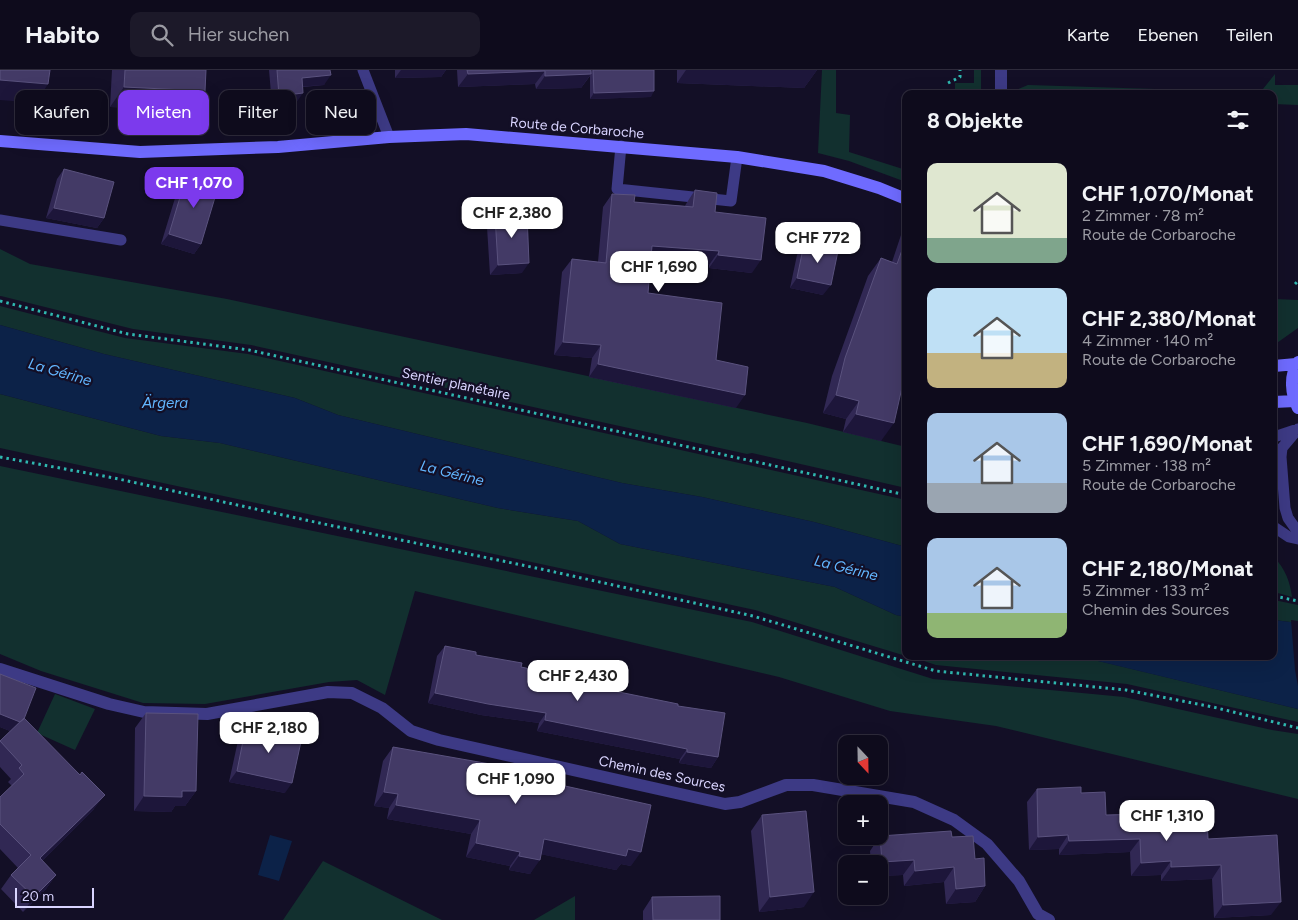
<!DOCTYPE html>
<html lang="de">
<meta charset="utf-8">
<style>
:root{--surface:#0e0b1c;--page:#1c1929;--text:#f1f3f6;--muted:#9b9ba3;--line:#2e2b3b;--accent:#7c3aed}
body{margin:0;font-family:Figtree,sans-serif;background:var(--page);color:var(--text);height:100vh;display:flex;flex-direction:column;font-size:19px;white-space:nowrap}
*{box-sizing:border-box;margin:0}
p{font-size:16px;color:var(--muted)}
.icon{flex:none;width:28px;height:28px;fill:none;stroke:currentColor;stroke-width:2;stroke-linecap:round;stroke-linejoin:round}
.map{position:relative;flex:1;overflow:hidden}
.drawer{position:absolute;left:902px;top:20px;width:375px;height:570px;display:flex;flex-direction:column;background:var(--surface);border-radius:10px;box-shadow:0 5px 20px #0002,0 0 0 1px var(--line)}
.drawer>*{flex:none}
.banner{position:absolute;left:15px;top:20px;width:475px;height:45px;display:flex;gap:10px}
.needle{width:32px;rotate:158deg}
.controls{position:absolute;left:838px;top:665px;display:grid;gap:10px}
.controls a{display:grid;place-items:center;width:50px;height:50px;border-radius:10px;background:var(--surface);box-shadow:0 5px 20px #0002,0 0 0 1px var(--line);font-size:25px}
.scale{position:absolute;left:15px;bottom:12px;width:79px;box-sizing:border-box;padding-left:5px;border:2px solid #d9d4ff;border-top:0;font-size:14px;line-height:18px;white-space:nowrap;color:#d9d4ff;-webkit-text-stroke:4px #130f26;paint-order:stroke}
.price{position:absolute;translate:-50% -42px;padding:0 11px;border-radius:10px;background:#fff;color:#222;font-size:16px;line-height:32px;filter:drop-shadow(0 1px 2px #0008)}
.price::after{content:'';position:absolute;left:50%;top:30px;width:15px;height:11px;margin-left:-8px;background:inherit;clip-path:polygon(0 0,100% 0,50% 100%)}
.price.current{background:var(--accent);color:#fff}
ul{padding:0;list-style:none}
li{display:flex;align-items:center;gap:15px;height:125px;padding:0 25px}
li span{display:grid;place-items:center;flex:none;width:140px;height:100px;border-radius:10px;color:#555}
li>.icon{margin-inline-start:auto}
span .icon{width:60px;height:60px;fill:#fffc;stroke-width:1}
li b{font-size:21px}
h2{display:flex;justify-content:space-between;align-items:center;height:60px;padding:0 25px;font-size:21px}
.tag{padding:0 18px;border-radius:10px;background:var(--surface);box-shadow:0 5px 20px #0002,0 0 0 1px var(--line);font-size:18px;line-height:45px}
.tag.current{background:var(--accent);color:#fff}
header{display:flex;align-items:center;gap:30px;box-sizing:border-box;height:70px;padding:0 25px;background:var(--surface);border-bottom:1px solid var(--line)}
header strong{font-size:24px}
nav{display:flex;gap:28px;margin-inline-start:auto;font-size:18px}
.search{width:350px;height:45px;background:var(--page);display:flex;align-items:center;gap:12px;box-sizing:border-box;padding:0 18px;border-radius:10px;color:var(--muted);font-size:19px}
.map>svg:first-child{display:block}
.green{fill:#12302f}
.water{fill:#0c2248}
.pier{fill:#130f26}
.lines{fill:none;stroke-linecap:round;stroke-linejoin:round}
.path{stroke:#2fb8b0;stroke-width:3;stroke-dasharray:2.5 4;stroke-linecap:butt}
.lane{stroke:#3d3a85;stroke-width:11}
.street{stroke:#3d3a85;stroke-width:12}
.secondary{stroke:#6f6bff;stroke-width:12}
.wall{fill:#312854}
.shaded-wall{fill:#1d163a}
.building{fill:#433a66;stroke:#5a527e}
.labels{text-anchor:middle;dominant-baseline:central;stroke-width:4.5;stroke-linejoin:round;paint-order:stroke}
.street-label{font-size:14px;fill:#d9d4ff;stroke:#130f26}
.water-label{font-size:15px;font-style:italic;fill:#62b6ff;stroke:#130f26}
</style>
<header>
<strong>Habito</strong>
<div class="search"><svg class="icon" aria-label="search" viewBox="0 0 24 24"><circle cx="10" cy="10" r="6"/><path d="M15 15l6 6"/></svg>Hier suchen</div>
<nav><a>Karte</a><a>Ebenen</a><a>Teilen</a></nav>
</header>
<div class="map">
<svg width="1298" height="850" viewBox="0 0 1298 850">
<rect width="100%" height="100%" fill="#130f26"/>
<!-- green -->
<path class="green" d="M822,0H836V43L850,45L849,82L906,100V112L849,91L818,83Z
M974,0H981V24H955V13H974Z
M1275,4V15H1298V35L1274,34V24H1012L1016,20L1028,15L1251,22L1263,19Z
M0,179L30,194L227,229L807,353L906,377V418L752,383L747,384L251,275L133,259L1,226H0Z
M1274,229L1298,230V258L1274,275Z
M0,236L125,268L248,284L906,430V477L814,452L702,427L622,413L338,345L295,328L104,284L0,255Z
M0,324L161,366L220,373L498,438L578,451L620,474L835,517L896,545L906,547V586L755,540L0,378Z
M0,396L752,552L933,609L1124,627L1272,660L1298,664V729L996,656L890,641L779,607L415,521L385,625L357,610L329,612L205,634L143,633L41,601L0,584Z
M1274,487C1285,499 1290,511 1292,527L1274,522Z
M1274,530L1298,535V553L1274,550Z
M909,586H1078L1298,639V652L1127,614L936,595Z
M55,624L95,639L75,680L37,663Z
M323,791L442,850H283Z
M575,826V850H534Z"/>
<!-- water -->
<path class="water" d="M0,255L104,284L295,328L338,345L622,413L702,427L814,452L906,477V547L896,545L835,517L620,474L578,451L498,438L220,373L161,366L0,324Z
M1274,550L1298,553V639L1077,586H1274Z
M270,765L292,771L279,811L258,805Z"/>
<!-- pier -->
<path class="pier" d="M1291,550L1298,551V616L1295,600Z"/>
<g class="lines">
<!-- path -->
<path class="path" d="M948,13L960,7V0
M1295,214L1298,211
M0,231L128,264L249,280L906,425
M0,387L114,408L324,454L541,499L753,546L936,601L1126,620L1213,637L1298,658
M1274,526L1298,531"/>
<!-- lane -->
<path class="lane" d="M363,0L389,67
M621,76L617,119L731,131L737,87
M0,150L121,170
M1298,359L1282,378L1281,387L1285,438L1288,448L1298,462
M1274,367L1298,359
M1274,457L1289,467L1298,469"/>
<!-- street -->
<path class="street" d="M1001,24V0
M0,599L109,634L144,642L207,644L328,622L352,623L382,638L411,661L439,670L725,734L740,732L786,715H813L914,732L954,750L987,774L1019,811L1038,844L1049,850"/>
<!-- secondary -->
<path class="secondary" d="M0,71L140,82L278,77L389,67L466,64L737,87L824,101L879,118L906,129
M1298,292C1289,306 1291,324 1298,338
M1274,296L1296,294
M1274,332L1295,331"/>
</g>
<!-- wall -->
<path class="wall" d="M112,0H206L205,21L191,40L110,37Z
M269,0H330L324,15L303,17L296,33L272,35Z
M395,0H446L441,7L395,8Z
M457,0H591V3L592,0H654L651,27L590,29V6L581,18L536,19L535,14L458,17Z
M677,0H817L804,18L677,13Z
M64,99L104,148L97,158L46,148L57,109Z
M187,104L201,174L194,184L161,174L179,115Z
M695,120L715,142L752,203L709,198V195L651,190L648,223L716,290L736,338L589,307L592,288L554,285L562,202L572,189L598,192L603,137L612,124L634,132L685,136L686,134Z
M495,146L522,203L490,205L487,157Z
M906,158V303L881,371L843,362L846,349L823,343L832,306L868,206L881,188L892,192L901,165Z
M804,174L823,225L790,218L797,185Z
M445,576L476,585L614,621L678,636L718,687L711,698L679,693L680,689L537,661L539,653L481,645L428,633L437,586Z
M0,604L24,649L94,739L42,791L56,805L46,819L23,842L1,819L11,805L18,798L0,779V727L12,716L8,712L11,709L0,697V671L10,661L0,657Z
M146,643L196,721L185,736H175L171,742L134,741L135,658Z
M246,656L285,723L229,712L239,666Z
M393,677L513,701L556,714L631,796L621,794L616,800L541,784L530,804L509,800L510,796L466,787L471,764L387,749L389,738L374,736L383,691Z
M1037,719L1081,723L1106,745L1183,749L1208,769L1271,845L1214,848L1212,809L1161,811V805L1131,806L1130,782L1059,785V779L1029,780L1027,732Z
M762,745L804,837L759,842L751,761Z
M880,766L952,767L975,789L985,816L975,832L946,834L944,812L904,816L903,805L879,806V794H871L870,781Z
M652,827L720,850H643V841Z"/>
<!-- shaded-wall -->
<path class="shaded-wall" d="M401,0H446L441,7L395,8Z
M686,0H817L804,18L677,13Z
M545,1L535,14L458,17L468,4Z
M591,4L581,18L536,19L545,6Z
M331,5L324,15L295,17L302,8Z
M0,10L48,14L36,33L0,30Z
M124,17L205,21L191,40L110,37Z
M654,21L651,27L590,29L594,23Z
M303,23L296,33L272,35L279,26Z
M54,138L104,148L97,158L46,148Z
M169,164L201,174L194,184L161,174Z
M652,176L719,181L709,195L643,189Z
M718,185L761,190L752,203L709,198Z
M529,193L522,203L490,205L498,195Z
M797,208L831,215L823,225L790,218Z
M563,272L601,275L592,288L554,285Z
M598,294L745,325L736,338L589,307Z
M836,325L859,331L846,349L823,343Z
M856,344L894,353L881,371L843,362Z
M435,623L546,643L539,653L481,645L428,633Z
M0,644L22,653L15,663L0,657Z
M545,650L687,679L680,689L537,661Z
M687,682L718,687L711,698L679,693Z
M237,701L292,713L285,723L229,712Z
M182,721H196L185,736H175L171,742L134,741L144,726Z
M384,722L398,724L389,738L374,736Z
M105,725L94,739L30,803L40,788Z
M396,735L480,750L471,764L387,749Z
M1068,765L1059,779L1029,780L1038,767Z
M544,769L628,779L641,782L631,796L621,794L616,800L535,783Z
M1140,769L1130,782L1059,785L1069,771Z
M476,773L520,782L510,796L466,787Z
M519,786L540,790L530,804L509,800Z
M914,790L903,805L879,806V797L882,792Z
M1171,791L1161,805L1131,806L1141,793Z
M1221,795L1212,809L1161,811L1171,797Z
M954,797L944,812L904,816L915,801Z
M56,805L46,819L23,842L34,827Z
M985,816L975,832L946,834L956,819Z
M814,822L804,837L759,842L770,827Z
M1281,832L1271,845L1214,848L1223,835Z"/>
<!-- building -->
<path class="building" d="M0,0H50L48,14L0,10Z
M125,0H206L205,21L124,17Z
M277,0H330L331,5L302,8L303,23L279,26Z
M467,0H591V4L545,6V1L468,4Z
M593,0H654V21L594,23Z
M64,99L114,112L104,148L54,138Z
M187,104L219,114L201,174L169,164Z
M695,120L717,123L715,142L766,148L761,190L718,185L719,181L652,176L648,223L722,233L716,290L748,297L745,325L598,294L601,275L563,272L572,189L606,193L612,124L635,125L634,132L693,137Z
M527,144L529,193L498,195L495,146Z
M906,169V303L903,313L894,353L856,344L859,331L836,325L845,288L881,188L897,194Z
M804,174L838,181L831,215L797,208Z
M445,576L476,582V585L522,593L521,597L615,617L614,621L678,634V636L725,643L718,687L687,682V679L545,650L546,643L488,634L435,623Z
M0,604L36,618L24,649L20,652L0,644Z
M146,643L198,644L196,721H182V727L144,726Z
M24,648L80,705L82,702L105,725L40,788L56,805L34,827L11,805L31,785L0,754V727L24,704L19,698L22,695L0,671Z
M246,656L302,667L292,713L237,701Z
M393,677L513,698V701L557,711L556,714L651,735L641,782L628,779L626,786L544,769L540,790L519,786L520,782L476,773L480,750L396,735L398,724L384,722Z
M1081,717V723L1105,722L1106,745L1183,743V749L1207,748L1208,769L1277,765L1281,832L1223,835L1221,795L1171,797V791L1141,793L1140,769L1069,771L1068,765L1038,767L1037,719Z
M806,741L814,822L770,827L762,745Z
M951,761L952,767L973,766L975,789L984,788L985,816L956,819L954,797L915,801L914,790L882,792L880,766Z
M720,826V850H653L652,827Z"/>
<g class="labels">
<!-- street labels -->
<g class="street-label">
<text transform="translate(577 58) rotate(5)">Route de Corbaroche</text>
<text transform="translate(456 314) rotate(12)">Sentier planétaire</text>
<text transform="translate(662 704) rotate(12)">Chemin des Sources</text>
</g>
<!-- water labels -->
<g class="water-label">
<text transform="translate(60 302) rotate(16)">La Gérine</text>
<text x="165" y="333">Ärgera</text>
<text transform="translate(452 403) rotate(14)">La Gérine</text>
<text transform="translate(846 498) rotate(14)">La Gérine</text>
</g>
</g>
</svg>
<div class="controls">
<a><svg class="needle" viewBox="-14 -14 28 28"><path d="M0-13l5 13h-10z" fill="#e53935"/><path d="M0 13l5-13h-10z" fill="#9b9ba3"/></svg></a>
<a>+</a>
<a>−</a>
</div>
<div class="scale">20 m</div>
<b class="price current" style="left:194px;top:139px">CHF 1,070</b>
<b class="price" style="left:512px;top:169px">CHF 2,380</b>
<b class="price" style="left:818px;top:194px">CHF 772</b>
<b class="price" style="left:659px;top:223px">CHF 1,690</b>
<b class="price" style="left:578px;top:632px">CHF 2,430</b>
<b class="price" style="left:269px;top:684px">CHF 2,180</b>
<b class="price" style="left:516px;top:735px">CHF 1,090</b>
<b class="price" style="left:1167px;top:772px">CHF 1,310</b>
<div class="banner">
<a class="tag">Kaufen</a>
<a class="tag current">Mieten</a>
<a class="tag">Filter</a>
<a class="tag">Neu</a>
</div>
<section class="drawer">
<h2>8 Objekte<svg class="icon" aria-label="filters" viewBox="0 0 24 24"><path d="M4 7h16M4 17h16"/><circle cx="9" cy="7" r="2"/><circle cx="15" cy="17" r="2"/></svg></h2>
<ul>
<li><span style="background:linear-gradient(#dfe7d0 75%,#7fa58c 0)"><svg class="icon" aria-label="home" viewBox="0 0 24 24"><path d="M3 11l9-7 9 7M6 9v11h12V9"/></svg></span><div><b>CHF 1,070/Monat</b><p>2 Zimmer · 78 m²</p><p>Route de Corbaroche</p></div></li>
<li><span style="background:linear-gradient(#bfe0f5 65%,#c2b280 0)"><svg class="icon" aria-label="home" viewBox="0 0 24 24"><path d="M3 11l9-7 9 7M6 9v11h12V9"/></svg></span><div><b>CHF 2,380/Monat</b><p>4 Zimmer · 140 m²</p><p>Route de Corbaroche</p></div></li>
<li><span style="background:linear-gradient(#a9c7e8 70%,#9aa5b1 0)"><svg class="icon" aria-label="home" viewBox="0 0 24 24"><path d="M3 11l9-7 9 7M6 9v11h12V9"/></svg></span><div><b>CHF 1,690/Monat</b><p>5 Zimmer · 138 m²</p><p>Route de Corbaroche</p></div></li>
<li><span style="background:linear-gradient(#a9c7e8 75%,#8fb573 0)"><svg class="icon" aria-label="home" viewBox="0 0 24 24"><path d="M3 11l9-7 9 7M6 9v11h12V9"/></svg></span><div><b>CHF 2,180/Monat</b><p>5 Zimmer · 133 m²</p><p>Chemin des Sources</p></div></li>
</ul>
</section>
</div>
